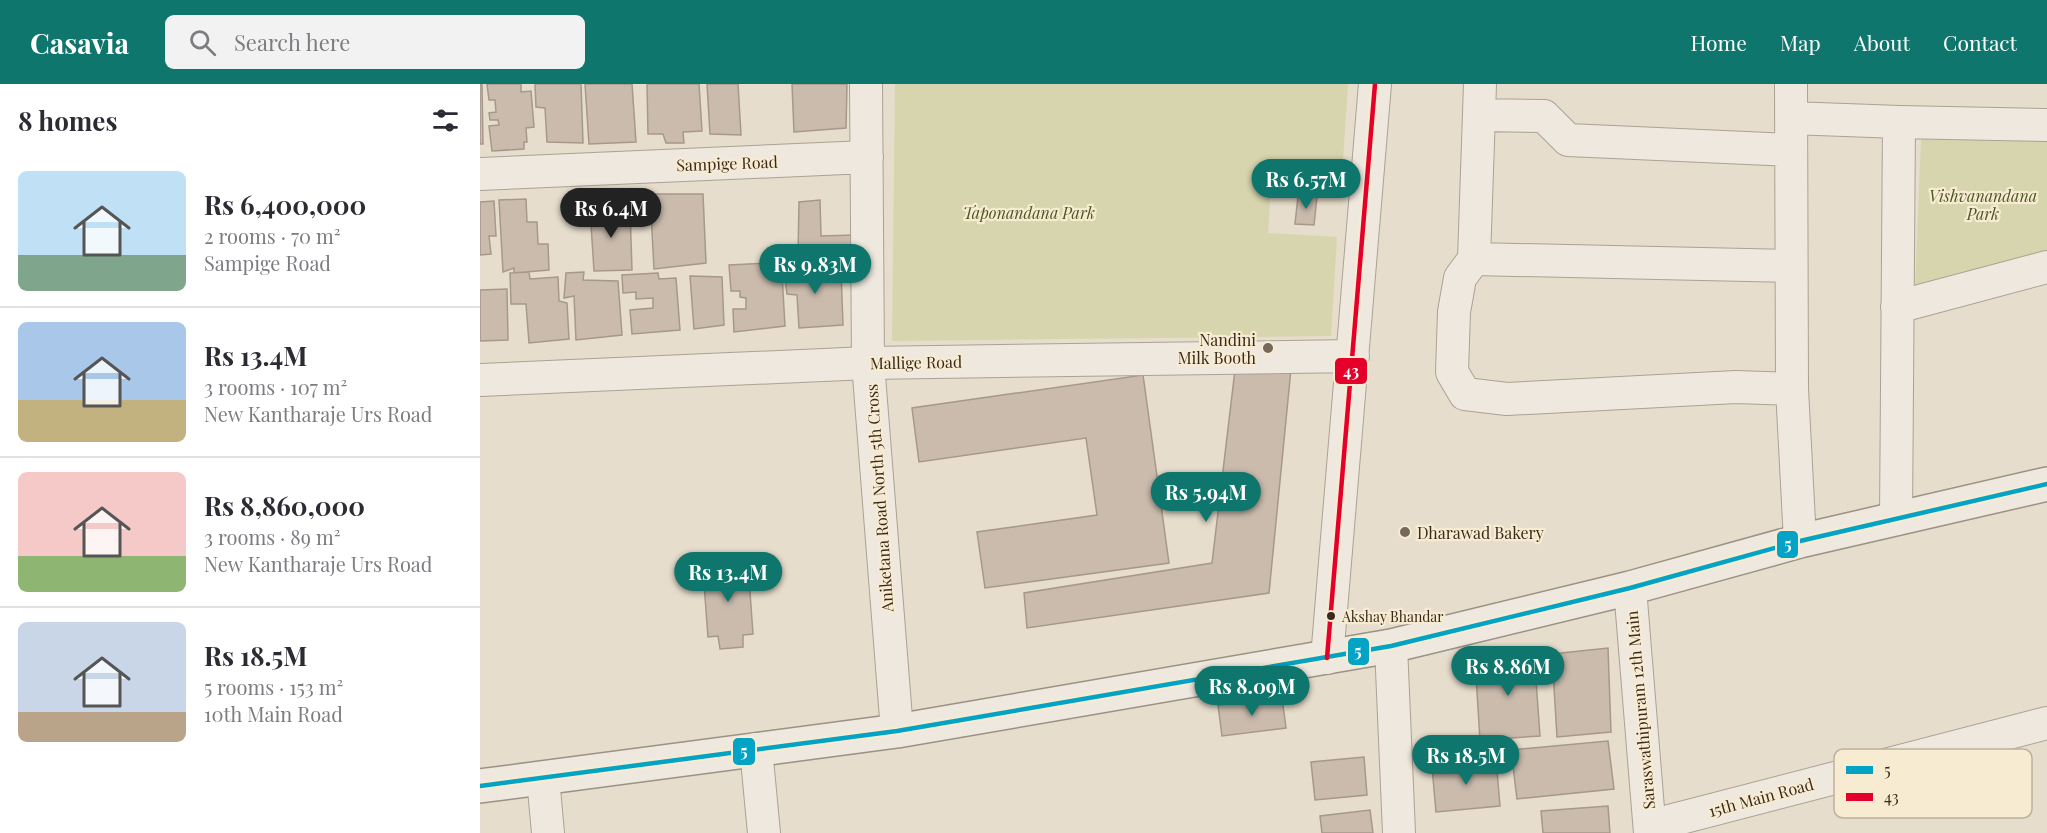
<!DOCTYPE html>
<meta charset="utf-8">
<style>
:root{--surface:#fff;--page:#f2f2f3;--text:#2b2b33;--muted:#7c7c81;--line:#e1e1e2;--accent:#0f766e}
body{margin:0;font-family:"Playfair Display",serif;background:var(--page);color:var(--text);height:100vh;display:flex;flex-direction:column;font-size:22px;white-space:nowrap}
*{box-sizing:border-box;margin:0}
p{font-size:20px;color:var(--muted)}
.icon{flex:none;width:33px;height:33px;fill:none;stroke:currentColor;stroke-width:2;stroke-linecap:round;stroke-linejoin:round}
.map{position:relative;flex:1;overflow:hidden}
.drawer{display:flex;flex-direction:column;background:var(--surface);width:480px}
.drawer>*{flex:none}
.price{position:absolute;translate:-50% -51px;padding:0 14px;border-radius:21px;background:var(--accent);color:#fff;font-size:20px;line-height:39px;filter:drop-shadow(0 2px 3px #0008)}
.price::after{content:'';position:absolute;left:50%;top:36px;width:18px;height:14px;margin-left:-9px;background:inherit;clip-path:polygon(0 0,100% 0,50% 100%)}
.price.on{background:#222;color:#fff}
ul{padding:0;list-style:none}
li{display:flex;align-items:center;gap:18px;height:150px;padding:0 18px}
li+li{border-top:2px solid var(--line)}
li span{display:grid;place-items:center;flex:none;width:168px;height:120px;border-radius:9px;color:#555}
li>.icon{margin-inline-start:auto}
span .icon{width:72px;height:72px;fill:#fffc;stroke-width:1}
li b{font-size:26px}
h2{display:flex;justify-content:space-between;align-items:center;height:72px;padding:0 18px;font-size:26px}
header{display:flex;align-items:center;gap:36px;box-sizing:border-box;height:84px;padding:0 30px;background:var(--accent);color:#fff}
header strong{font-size:28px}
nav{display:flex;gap:33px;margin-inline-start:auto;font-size:21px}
.search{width:420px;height:54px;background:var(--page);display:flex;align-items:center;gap:15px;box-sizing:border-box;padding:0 21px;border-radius:9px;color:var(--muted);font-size:22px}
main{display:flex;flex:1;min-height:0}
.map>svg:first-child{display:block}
.green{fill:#d7d5ad}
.building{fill:#cabbad;stroke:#a6988b;stroke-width:1.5}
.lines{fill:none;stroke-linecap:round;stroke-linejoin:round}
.minor-casing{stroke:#aba295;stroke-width:34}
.secondary-casing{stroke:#9b9185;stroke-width:36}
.minor{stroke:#eee8de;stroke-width:32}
.secondary{stroke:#eee8de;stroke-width:33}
.bus-1-casing{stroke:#f7ebd1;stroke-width:9}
.bus-2-casing{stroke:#f7ebd1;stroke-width:9}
.bus-1{stroke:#03a3c5;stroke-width:4.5}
.bus-2{stroke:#e4002b;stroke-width:4.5}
.poi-dot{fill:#76695a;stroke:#f7ebd1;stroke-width:2}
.bus-dot{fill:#3a2a1d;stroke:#f7ebd1;stroke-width:2}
.labels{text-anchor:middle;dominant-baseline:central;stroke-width:4.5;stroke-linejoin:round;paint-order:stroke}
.bus-label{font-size:14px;fill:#3a2a1d;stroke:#f7ebd1;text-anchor:start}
.street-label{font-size:16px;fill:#3a2a1d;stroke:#f7ebd1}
.park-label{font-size:16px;font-style:italic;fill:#4c5722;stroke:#f7ebd1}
.poi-label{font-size:16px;fill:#3a2a1d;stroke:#f7ebd1;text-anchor:end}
.key{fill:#f7ebd1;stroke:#beb19b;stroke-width:1.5}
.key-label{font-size:16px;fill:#3a2a1d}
.line-badge{stroke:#f7ebd1;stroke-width:2}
.badge-label{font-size:16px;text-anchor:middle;font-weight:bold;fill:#fff}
</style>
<header>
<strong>Casavia</strong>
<div class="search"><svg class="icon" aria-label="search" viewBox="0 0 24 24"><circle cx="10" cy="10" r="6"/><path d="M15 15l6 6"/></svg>Search here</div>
<nav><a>Home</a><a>Map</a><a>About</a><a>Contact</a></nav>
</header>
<main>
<section class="drawer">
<h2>8 homes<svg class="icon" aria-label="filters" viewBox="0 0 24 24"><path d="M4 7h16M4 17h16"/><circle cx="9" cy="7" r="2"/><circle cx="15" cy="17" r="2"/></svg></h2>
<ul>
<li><span style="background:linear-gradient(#bfe0f5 70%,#7fa58c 0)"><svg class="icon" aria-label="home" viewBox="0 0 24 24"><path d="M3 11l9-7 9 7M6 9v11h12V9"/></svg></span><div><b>Rs 6,400,000</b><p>2 rooms · 70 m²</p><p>Sampige Road</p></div></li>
<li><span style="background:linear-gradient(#a9c7e8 65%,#c2b280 0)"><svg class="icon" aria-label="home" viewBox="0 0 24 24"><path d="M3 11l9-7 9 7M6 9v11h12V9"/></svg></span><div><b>Rs 13.4M</b><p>3 rooms · 107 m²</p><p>New Kantharaje Urs Road</p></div></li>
<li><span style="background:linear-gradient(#f6c9c9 70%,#8fb573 0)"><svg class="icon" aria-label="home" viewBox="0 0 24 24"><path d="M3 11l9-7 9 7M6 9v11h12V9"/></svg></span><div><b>Rs 8,860,000</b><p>3 rooms · 89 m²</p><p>New Kantharaje Urs Road</p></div></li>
<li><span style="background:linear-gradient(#c9d6e8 75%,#b9a48a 0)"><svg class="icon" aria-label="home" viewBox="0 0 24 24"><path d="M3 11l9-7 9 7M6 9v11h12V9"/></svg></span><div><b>Rs 18.5M</b><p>5 rooms · 153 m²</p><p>10th Main Road</p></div></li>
</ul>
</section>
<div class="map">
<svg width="1567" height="749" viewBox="0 0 1567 749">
<rect width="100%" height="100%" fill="#e6ddcc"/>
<!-- green -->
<path class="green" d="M415,0H868L861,107L791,103L788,149L857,153L851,252L412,257Z
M1441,54L1567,57V169L1435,204Z"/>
<!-- building -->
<path class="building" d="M0,0H2L3,60H0Z
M7,0H41V8L51,7L54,43L46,44L47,58H44V65L12,67L9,42L19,41L18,36H10L9,29L16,28L15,16H9Z
M55,0H101L103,59L67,58L65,24L56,23Z
M105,0H152L156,58L109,60Z
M167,0H219L222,47L203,48L204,59H186L183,50H168Z
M227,0H258L261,51L230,50Z
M312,0H367L366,44L314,48Z
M170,110H223L226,179L174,185Z
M818,112L837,113L834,141L815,140Z
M46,115L47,138H57L58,160H68L69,186L34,189V184L23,188L19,116Z
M340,116L341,152L375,151L376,172H318L319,118Z
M14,117L16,152H9L11,170L0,171V118Z
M150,124L152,186L114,187L110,125Z
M324,176L326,188L361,187L363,241L319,244L317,211L307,210L303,178Z
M289,179V191H302L305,242L254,248L253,225H266V214L260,213V207H251L249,181Z
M49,188L50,195L78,193L79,217L87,219L89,255L49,259L46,220H31L30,189Z
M104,188L103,196L138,197L142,251L96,256L94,212L84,214L86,189Z
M178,189L179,195L196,194L200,246L152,250L150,226L173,224V214L156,215V208L143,209L142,191Z
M210,192L242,193L244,241L214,245Z
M27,205L28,256L0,257V206Z
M811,285L789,509L547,544L544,509L732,479L755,286Z
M663,291L689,479L505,504L497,448L617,431L606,354L439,378L432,324Z
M262,474L263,494H269L273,550L263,551V563L240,565L238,552L228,553L224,500L232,499L230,476Z
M1128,564L1131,648L1077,653L1072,570Z
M1054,568L1060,652L1000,656L995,576Z
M802,614L806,644L742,652L738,621Z
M1128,657L1134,705L1037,715L1031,666Z
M884,673L887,711L835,716L831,678Z
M1016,675L1020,722L956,728L952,683Z
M1128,722L1130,749H1063L1061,727Z
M890,726L893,749H842L840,732Z"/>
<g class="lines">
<defs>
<path id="minor" d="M386,0L388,279L417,647
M1000,0L994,175L1310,182
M1311,0L1312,305L1320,457
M999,31L1064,32L1088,56L1311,66
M1311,34L1419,38L1567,41
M0,90L387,73
M994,175L980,194L974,228L972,288L985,310L1027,315L1256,303L1312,305
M1417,223L1567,183
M0,296L388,279L873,272
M1416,435L1419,38
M1150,504L1170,749
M911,562L919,749
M847,574L895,0
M276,665L284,749
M63,694L68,749
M1170,742L1567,639"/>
<path id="secondary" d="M0,702L417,647L911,562L1150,504L1320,457L1567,400"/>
</defs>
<!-- minor casing -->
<use href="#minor" class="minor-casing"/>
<!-- secondary casing -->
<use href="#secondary" class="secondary-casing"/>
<!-- minor -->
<use href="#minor" class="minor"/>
<!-- secondary -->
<use href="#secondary" class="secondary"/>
<defs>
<path id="bus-1" d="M0,702L417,647L911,562L1150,504L1320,457L1567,400"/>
<path id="bus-2" d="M847,574L895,0"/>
</defs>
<!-- bus-1 casing -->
<use href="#bus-1" class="bus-1-casing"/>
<!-- bus-2 casing -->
<use href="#bus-2" class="bus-2-casing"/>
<!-- bus-1 -->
<use href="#bus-1" class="bus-1"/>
<!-- bus-2 -->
<use href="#bus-2" class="bus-2"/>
</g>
<!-- markers -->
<g class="poi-dot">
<circle cx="788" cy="264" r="6"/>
<circle cx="925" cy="448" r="6"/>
</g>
<circle class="bus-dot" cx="851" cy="532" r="5"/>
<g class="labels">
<!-- bus labels -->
<g class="bus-label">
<text x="862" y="532">Akshay Bhandar</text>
</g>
<!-- street labels -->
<g class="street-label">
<text transform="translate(247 79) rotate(-2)">Sampige Road</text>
<text transform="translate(436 278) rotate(-1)">Mallige Road</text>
<text transform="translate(399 414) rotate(-94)">Aniketana Road North 5th Cross</text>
<text transform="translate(1160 626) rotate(-95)">Saraswathipuram 12th Main</text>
<text transform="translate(1281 713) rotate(-15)">15th Main Road</text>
</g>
<!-- park labels -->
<g class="park-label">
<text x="1503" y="111">Vishvanandana<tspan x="1503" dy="18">Park</tspan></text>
<text x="549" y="128">Taponandana Park</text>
</g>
<!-- poi labels -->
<g class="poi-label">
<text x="776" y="255">Nandini<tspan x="776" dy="18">Milk Booth</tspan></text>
<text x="937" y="448" text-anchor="start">Dharawad Bakery</text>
</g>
</g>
<!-- legend -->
<rect x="1354" y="665" width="198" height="69" rx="9" class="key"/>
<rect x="1366" y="682" width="27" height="8" fill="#03a3c5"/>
<rect x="1366" y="709" width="27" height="8" fill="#e4002b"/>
<g class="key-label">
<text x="1404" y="692">5</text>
<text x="1404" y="719">43</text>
</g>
<g class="line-badge">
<rect x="854" y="273" width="34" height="28" rx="6" fill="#e4002b"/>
<rect x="1296" y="446" width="23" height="29" rx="6" fill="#03a3c5"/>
<rect x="867" y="553" width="23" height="29" rx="6" fill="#03a3c5"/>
<rect x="252" y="653" width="24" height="29" rx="6" fill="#03a3c5"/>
</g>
<g class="badge-label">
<text x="871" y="293">43</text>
<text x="1308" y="466">5</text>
<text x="878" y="573">5</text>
<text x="264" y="673">5</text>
</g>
</svg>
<b class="price" style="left:826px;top:126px">Rs 6.57M</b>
<b class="price on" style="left:131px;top:155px">Rs 6.4M</b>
<b class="price" style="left:335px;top:211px">Rs 9.83M</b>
<b class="price" style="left:726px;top:439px">Rs 5.94M</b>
<b class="price" style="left:248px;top:519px">Rs 13.4M</b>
<b class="price" style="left:1028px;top:613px">Rs 8.86M</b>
<b class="price" style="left:772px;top:633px">Rs 8.09M</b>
<b class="price" style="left:986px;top:702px">Rs 18.5M</b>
</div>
</main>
